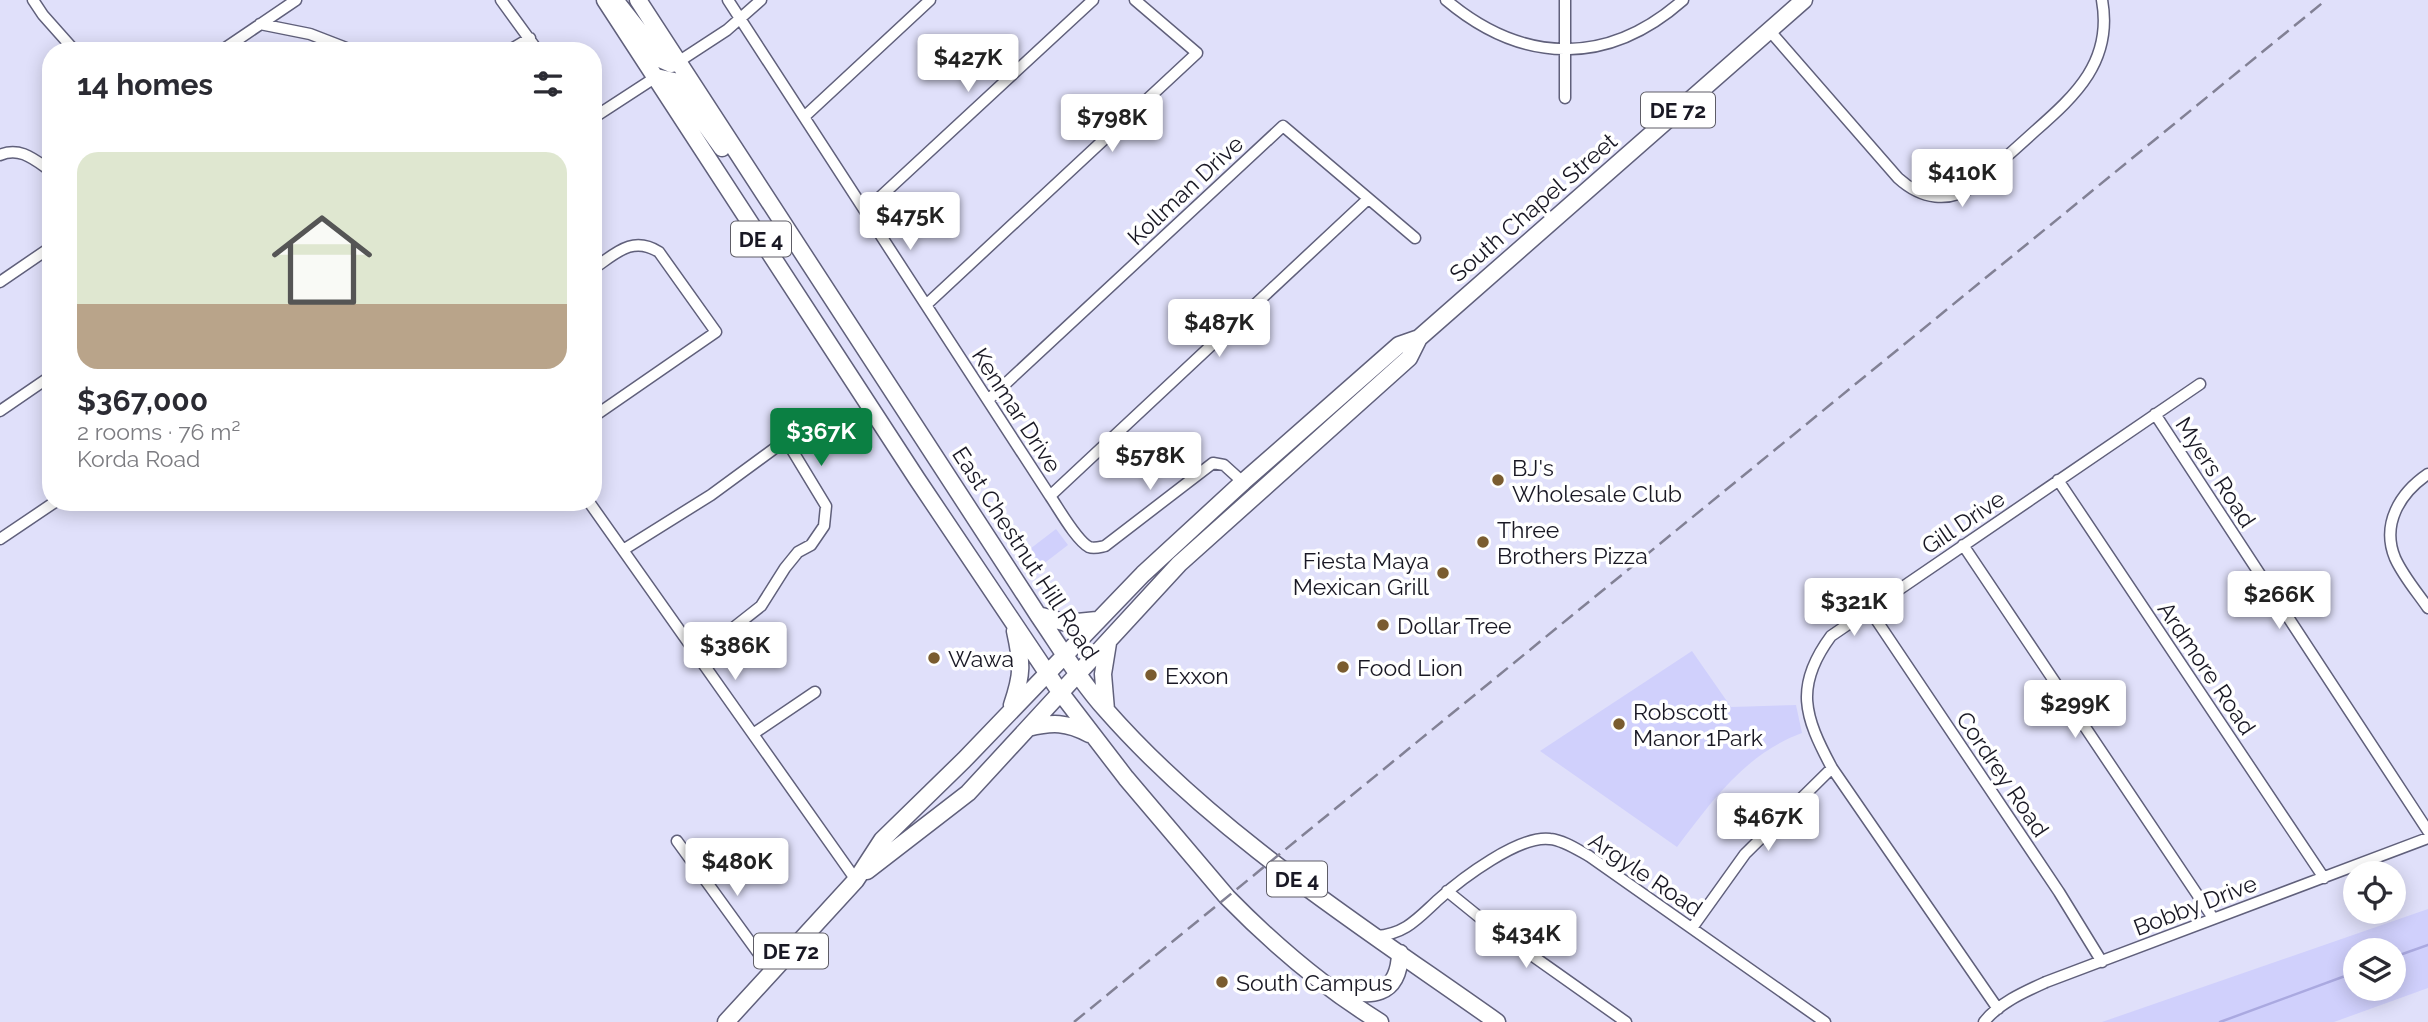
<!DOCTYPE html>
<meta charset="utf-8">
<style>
:root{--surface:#fff;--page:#f7f7f7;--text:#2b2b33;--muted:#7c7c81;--accent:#0b8043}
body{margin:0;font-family:Raleway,sans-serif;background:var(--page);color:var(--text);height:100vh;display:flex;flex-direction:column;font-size:26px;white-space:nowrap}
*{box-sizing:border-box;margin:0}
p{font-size:23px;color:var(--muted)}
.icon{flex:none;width:38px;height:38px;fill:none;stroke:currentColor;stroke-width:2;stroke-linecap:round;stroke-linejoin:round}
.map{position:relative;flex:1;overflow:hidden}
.side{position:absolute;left:42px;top:42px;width:560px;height:469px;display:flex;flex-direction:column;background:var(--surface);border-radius:28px;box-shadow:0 4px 18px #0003}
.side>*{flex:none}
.tools{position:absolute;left:2343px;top:861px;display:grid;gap:14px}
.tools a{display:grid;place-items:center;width:63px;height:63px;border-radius:50%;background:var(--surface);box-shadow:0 4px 18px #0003;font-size:35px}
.price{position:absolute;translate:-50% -60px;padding:0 16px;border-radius:7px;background:#fff;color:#222;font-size:23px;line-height:46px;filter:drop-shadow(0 2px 4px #0008)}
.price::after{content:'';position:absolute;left:50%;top:42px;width:21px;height:16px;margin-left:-10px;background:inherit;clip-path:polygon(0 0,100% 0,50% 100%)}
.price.active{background:var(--accent);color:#fff}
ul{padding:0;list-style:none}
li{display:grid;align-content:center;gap:14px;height:371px;padding:0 35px}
li span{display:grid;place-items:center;height:217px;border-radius:21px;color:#555}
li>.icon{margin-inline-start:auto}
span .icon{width:126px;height:126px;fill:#fffc;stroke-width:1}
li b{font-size:30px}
h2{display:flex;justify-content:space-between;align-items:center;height:84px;padding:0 35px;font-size:30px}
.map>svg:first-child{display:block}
.park{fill:#d0d0fc;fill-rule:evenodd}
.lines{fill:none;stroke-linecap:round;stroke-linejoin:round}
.stream{stroke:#aaa9e0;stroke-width:2.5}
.street-casing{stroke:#60607b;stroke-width:13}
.primary-casing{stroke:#60607b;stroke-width:19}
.street{stroke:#fff;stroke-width:10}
.primary{stroke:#fff;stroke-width:16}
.rail{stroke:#828195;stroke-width:2.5;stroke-dasharray:14 7;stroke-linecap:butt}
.poi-dot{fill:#7a5c30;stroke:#fff;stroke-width:2.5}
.labels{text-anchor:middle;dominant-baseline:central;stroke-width:7;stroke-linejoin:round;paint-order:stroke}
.shield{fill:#fff;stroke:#5e5d66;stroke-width:2}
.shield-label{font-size:21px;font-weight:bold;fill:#191824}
.street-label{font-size:23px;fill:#191824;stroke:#fff}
.poi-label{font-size:23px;fill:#191824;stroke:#fff;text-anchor:start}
</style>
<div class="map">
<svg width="2428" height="1022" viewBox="0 0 2428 1022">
<rect width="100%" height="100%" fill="#e0e0fa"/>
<!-- park -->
<path class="park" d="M1056,529L1068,545L1038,568L1026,552Z
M1692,651L1731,707L1796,705L1802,733C1745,754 1712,801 1677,847L1540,751Z
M2428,909V988L2334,1022H2102ZM2394,950V989H2356V950Z"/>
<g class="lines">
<!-- stream -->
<path class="stream" d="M2394,957L2428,945
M2220,1022L2356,972"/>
<defs>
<path id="street" d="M33,0L43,15L75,51
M501,0L538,51
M728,0L1050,496C1059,509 1076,540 1089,547C1094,549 1100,547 1105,546L1213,463L1224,465L1245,484
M1446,0C1522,64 1607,67 1683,0
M1565,0V98
M260,24L310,34L354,51
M1769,30L1898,178C1921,199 1949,204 1975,185C1995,167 2015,149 2035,131C2076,95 2113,61 2102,0
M221,51L296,0
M508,51L530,38
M678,62L727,30L761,0
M804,117L930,0
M593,118L656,77
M0,155C20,146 35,160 51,171
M865,211L1093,0
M593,269C615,254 632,235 659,252L716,332L593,417
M0,282L51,247
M926,305L1197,53L1135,0
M988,400L1283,126L1415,238
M0,411L51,376
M2155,414L2428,831
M2428,474C2400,493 2381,524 2395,558C2403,576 2417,592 2428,608
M2058,480L2324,878
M1050,496L1368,199
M589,502L856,880
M0,539L55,502
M1963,545L2213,918
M623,550L711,495L786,440L826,506L824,526L811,545L798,552L785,568L761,606L728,632L693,651
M1869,609L2059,892L2102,962
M753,734L815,692
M677,841L772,972
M1447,891L1489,925L1626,1022
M1692,928L1745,854L1832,768
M1376,936C1406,934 1418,918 1439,899C1461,879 1519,835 1550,839C1563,840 1578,850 1589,856L1825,1022
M1998,1009L1832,768C1804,716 1794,686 1831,636L2200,384
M1984,1022C1999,1003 2024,992 2046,982L2428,838"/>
<path id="primary" d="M605,0L917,479L1060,692L1126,778L1227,897C1274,945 1323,987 1380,1022
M615,0L662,60L671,64L678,62
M638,0L1038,615C1060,647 1080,681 1106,710C1215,834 1363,927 1497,1022
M656,77L674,81L722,148
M1038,615L1067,623L1097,620
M1012,705C1023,673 1022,663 1015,631
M1106,710L1103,674L1108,643
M1028,728C1052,722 1067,722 1089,734
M867,871L968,793L1179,564L1409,358L1419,338
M1335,986C1370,1000 1399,996 1400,953
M726,1022L856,880L882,840L964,760L1143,574L1243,482L1399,345L1419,338L1804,0"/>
</defs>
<!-- street casing -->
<use href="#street" class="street-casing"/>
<!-- primary casing -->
<use href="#primary" class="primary-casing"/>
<!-- street -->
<use href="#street" class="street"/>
<!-- primary -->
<use href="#primary" class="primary"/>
<!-- rail -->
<path class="rail" d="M1074,1022L2326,0"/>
</g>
<!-- markers -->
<g class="poi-dot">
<circle cx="1498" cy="480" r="7"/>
<circle cx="1483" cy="542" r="7"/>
<circle cx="1443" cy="573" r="7"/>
<circle cx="1383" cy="625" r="7"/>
<circle cx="934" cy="658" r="7"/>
<circle cx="1343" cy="667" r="7"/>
<circle cx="1151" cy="675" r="7"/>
<circle cx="1619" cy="724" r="7"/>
<circle cx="1222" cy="982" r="7"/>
</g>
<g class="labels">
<!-- shield labels -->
<g class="shield">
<rect x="1641" y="92.5" width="74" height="35" rx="5"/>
<rect x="731" y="221.5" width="60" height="35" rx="5"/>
<rect x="1267" y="861.5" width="60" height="35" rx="5"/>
<rect x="754" y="933.5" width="74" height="35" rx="5"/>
</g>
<g class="shield-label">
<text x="1678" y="110">DE 72</text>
<text x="761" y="239">DE 4</text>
<text x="1297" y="879">DE 4</text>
<text x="791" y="951">DE 72</text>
</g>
<!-- street labels -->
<g class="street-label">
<text transform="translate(1185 190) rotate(-43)">Kollman Drive</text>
<text transform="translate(1533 207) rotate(-41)">South Chapel Street</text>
<text transform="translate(1017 410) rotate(57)">Kenmar Drive</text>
<text transform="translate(2216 472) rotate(57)">Myers Road</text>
<text transform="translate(1963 522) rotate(-34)">Gill Drive</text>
<text transform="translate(1026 553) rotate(57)">East Chestnut Hill Road</text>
<text transform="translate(2207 668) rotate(56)">Ardmore Road</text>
<text transform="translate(2003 774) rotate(56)">Cordrey Road</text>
<text transform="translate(1646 874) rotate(34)">Argyle Road</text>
<text transform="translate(2195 905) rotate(-21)">Bobby Drive</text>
</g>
<!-- poi labels -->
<g class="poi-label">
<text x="1512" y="467">BJ's<tspan x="1512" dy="26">Wholesale Club</tspan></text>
<text x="1497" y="529">Three<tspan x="1497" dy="26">Brothers Pizza</tspan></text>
<text x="1429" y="560" text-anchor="end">Fiesta Maya<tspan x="1429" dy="26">Mexican Grill</tspan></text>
<text x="1397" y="625">Dollar Tree</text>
<text x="948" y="658">Wawa</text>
<text x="1357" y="667">Food Lion</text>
<text x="1165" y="675">Exxon</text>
<text x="1633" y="711">Robscott<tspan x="1633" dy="26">Manor 1Park</tspan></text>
<text x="1236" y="982">South Campus</text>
</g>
</g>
</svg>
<div class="tools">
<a><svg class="icon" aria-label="locate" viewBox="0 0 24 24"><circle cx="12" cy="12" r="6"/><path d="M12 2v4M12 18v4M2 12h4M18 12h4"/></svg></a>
<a><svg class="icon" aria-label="layers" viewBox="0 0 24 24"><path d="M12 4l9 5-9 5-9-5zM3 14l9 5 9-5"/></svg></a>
</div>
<b class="price" style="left:968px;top:94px">$427K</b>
<b class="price" style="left:1112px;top:154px">$798K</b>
<b class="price" style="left:1962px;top:209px">$410K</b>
<b class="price" style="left:910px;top:252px">$475K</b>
<b class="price" style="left:1219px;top:359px">$487K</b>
<b class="price active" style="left:821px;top:468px">$367K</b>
<b class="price" style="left:1150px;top:492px">$578K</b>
<b class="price" style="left:2279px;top:631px">$266K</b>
<b class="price" style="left:1854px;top:638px">$321K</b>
<b class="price" style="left:735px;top:682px">$386K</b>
<b class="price" style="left:2075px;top:740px">$299K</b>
<b class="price" style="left:1768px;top:853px">$467K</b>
<b class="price" style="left:737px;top:898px">$480K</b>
<b class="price" style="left:1526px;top:970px">$434K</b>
<section class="side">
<h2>14 homes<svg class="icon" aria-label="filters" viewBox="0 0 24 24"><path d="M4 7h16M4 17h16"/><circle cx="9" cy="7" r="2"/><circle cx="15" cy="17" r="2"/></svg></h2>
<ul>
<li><span style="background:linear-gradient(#dfe7d0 70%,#b9a48a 0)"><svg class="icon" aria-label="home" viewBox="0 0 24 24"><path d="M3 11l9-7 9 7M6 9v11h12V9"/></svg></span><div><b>$367,000</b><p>2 rooms · 76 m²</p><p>Korda Road</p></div></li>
</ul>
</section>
</div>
